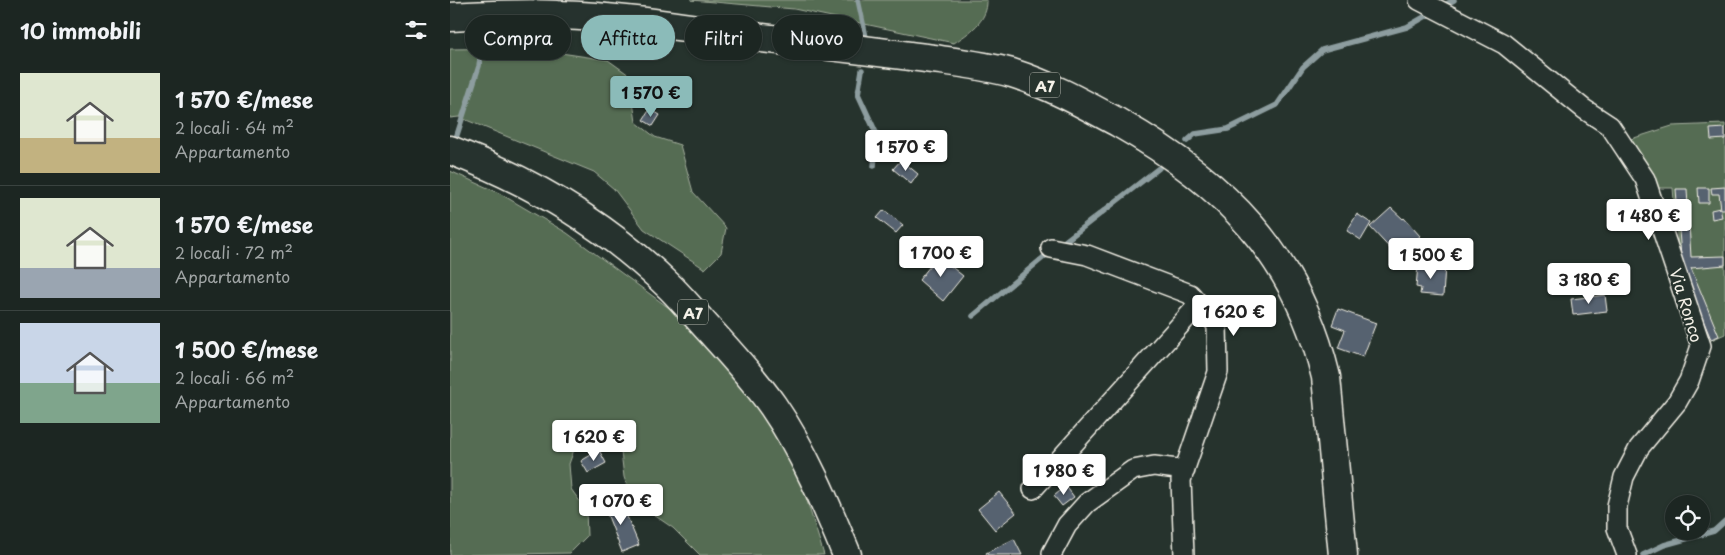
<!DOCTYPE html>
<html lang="it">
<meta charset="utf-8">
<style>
:root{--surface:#1c2622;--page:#252e2a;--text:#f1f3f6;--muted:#a0a5a5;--line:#3a4340;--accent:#8bbbb9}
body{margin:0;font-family:"Playpen Sans",sans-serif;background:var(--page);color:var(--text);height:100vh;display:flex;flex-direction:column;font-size:19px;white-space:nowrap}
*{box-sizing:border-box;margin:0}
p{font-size:16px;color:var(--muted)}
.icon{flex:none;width:28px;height:28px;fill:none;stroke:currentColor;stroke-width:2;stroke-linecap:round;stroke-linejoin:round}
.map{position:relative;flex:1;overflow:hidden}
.details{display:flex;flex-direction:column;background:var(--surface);width:450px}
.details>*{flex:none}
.top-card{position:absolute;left:15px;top:15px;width:475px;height:45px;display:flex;gap:10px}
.fabs{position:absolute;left:1215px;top:495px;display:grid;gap:10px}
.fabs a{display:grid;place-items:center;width:45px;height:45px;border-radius:50%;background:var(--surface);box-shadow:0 1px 4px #0004,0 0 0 1px var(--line);font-size:25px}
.price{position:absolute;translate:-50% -42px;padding:0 11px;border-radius:5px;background:#fff;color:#222;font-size:16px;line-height:32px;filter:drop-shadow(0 1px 2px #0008)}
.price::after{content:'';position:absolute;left:50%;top:30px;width:15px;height:11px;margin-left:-8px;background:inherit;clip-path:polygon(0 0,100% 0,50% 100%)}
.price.current{background:var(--accent);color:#111}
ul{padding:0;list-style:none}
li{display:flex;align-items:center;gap:15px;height:125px;padding:0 20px}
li+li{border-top:1px solid var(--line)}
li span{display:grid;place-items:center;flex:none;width:140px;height:100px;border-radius:0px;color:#555}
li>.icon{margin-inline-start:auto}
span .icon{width:60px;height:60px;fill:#fffc;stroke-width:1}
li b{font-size:21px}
h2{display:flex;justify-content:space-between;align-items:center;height:60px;padding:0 20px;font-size:21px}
.chip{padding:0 18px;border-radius:22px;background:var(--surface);box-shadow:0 1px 4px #0004,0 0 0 1px var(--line);font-size:18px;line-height:45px}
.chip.current{background:var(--accent);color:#111}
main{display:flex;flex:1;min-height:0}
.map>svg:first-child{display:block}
.green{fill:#546c52;stroke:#a4ae9d}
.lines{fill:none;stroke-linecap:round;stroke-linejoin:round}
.stream{stroke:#8d9d9f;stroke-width:5.5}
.building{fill:#57626f;stroke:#f4f1e8}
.minor-casing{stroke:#f4f1e8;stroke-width:22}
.motorway-casing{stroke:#f4f1e8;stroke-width:31}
.minor{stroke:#26332d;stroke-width:19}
.motorway{stroke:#26332d;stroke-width:28}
.labels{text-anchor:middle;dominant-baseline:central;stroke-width:4.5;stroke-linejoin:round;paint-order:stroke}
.shield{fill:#26332d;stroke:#b6b8b0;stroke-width:1}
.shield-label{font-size:15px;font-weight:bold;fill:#f4f1e8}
.street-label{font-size:16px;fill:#f4f1e8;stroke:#26332d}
</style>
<main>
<section class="details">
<h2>10 immobili<svg class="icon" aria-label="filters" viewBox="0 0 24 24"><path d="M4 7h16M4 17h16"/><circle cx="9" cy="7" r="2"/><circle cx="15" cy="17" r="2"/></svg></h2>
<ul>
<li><span style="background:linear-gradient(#dfe7d0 65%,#c2b280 0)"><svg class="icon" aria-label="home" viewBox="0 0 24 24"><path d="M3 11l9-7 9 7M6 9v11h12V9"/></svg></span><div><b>1 570 €/mese</b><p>2 locali · 64 m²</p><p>Appartamento</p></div></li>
<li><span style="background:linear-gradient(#dfe7d0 70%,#9aa5b1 0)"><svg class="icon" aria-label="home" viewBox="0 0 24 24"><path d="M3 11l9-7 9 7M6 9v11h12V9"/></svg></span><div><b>1 570 €/mese</b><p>2 locali · 72 m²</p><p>Appartamento</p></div></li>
<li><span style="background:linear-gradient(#c9d6e8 60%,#7fa58c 0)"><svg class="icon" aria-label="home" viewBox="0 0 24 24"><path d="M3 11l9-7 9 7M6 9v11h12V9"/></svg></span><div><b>1 500 €/mese</b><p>2 locali · 66 m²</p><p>Appartamento</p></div></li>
</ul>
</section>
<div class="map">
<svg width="1275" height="555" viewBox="0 0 1275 555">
<rect width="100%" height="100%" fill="#26332d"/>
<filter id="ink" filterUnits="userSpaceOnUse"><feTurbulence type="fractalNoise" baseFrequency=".02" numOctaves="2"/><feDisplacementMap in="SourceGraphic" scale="10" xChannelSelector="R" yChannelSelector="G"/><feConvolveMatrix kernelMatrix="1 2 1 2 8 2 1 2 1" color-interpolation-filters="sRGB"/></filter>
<g filter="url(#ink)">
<!-- green -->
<path class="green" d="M241,0H537C538,21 519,33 504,43L344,9Z
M77,48L158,60L179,75L186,122L205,137L230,145L243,192L276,228L271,253L255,269L194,229L164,189L144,172L9,117L0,118V49Z
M1275,124V334L1259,341L1230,270L1223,188H1205L1181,139L1222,126Z
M0,171L49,193L117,233L219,308L291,383L348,472L374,555H250L223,528L182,500L174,477L171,452L152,436L127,441L119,464L121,489L136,510L137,536L120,553L0,555Z"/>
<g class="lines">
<!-- stream -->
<path class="stream" d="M408,0L416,37
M991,7L1004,0
M412,70L408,94L427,135L424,166
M6,138L29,66L34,30
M737,141L745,134L778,129L827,105L853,67L872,50L957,27L983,12
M610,245L709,168
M523,316L600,252
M1193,555L1214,545L1264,531L1275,521"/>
</g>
<!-- building -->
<path class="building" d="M200,109L210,115L203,126L193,120Z
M1275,128V139L1261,140L1260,129Z
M451,160L468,174L461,184L443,169Z
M1275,187V209H1271L1269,194H1262L1261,188Z
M1248,188H1259V203H1249Z
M1226,189H1237L1241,257L1275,256V265L1241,268L1269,336L1261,339L1232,271Z
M941,208L953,219L954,218L970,236L948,257L920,227Z
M1270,208L1272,217L1262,219L1261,210Z
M434,210L453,225L446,233L427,218Z
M907,214L921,223L911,240L897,231Z
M488,256L513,276L493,301L469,280Z
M968,265L995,266L993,296L970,294L971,288L966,287Z
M1155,295L1157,311L1123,315L1121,299Z
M888,309L926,323L913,357L888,348L895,330L882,325Z
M149,450L156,463L138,473L131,461Z
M616,486L624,497L612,506L604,496Z
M549,492L566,513L545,530L528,509Z
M170,500L189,545L172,552L154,506Z
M564,539L572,555H537L536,553Z"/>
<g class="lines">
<defs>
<path id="minor" d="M969,0L1054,44L1134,109L1160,126L1195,179L1251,346L1239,381L1227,402L1189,448L1174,477L1167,506V528L1177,555
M601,248L637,255L740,294L767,325L768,372L731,480L734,555
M583,489L749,304
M602,553L617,525L637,503L683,470L704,466L735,470"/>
<path id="motorway" d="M0,17C36,15 72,13 108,15C176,17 245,29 312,38C367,44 421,51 476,58C504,62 534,65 562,73C600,85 634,104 669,123C775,183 847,255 876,377L893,555
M0,150C81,181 159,227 221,288C235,302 248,318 262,333C283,356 305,380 323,406C354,451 376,504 397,555"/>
</defs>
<!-- minor casing -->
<use href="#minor" class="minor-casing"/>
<!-- motorway casing -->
<use href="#motorway" class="motorway-casing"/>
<!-- minor -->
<use href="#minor" class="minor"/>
<!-- motorway -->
<use href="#motorway" class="motorway"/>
</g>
</g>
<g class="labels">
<!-- shield labels -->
<g class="shield">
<rect x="580" y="72.5" width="30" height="25" rx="4"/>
<rect x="228" y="299.5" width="30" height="25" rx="4"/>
</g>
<g class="shield-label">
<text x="595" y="85">A7</text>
<text x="243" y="312">A7</text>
</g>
<!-- street labels -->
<g class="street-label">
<text transform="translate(1237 305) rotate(73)">Via Ronco</text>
</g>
</g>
</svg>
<div class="fabs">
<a><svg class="icon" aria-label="locate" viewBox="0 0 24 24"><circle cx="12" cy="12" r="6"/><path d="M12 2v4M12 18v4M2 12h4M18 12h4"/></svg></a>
</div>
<b class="price current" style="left:201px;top:118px">1 570 €</b>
<b class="price" style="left:456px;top:172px">1 570 €</b>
<b class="price" style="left:1199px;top:241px">1 480 €</b>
<b class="price" style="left:491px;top:278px">1 700 €</b>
<b class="price" style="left:981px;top:280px">1 500 €</b>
<b class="price" style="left:1139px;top:305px">3 180 €</b>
<b class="price" style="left:784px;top:337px">1 620 €</b>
<b class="price" style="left:144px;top:462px">1 620 €</b>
<b class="price" style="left:614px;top:496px">1 980 €</b>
<b class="price" style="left:171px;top:526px">1 070 €</b>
<div class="top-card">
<a class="chip">Compra</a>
<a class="chip current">Affitta</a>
<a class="chip">Filtri</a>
<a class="chip">Nuovo</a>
</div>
</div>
</main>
